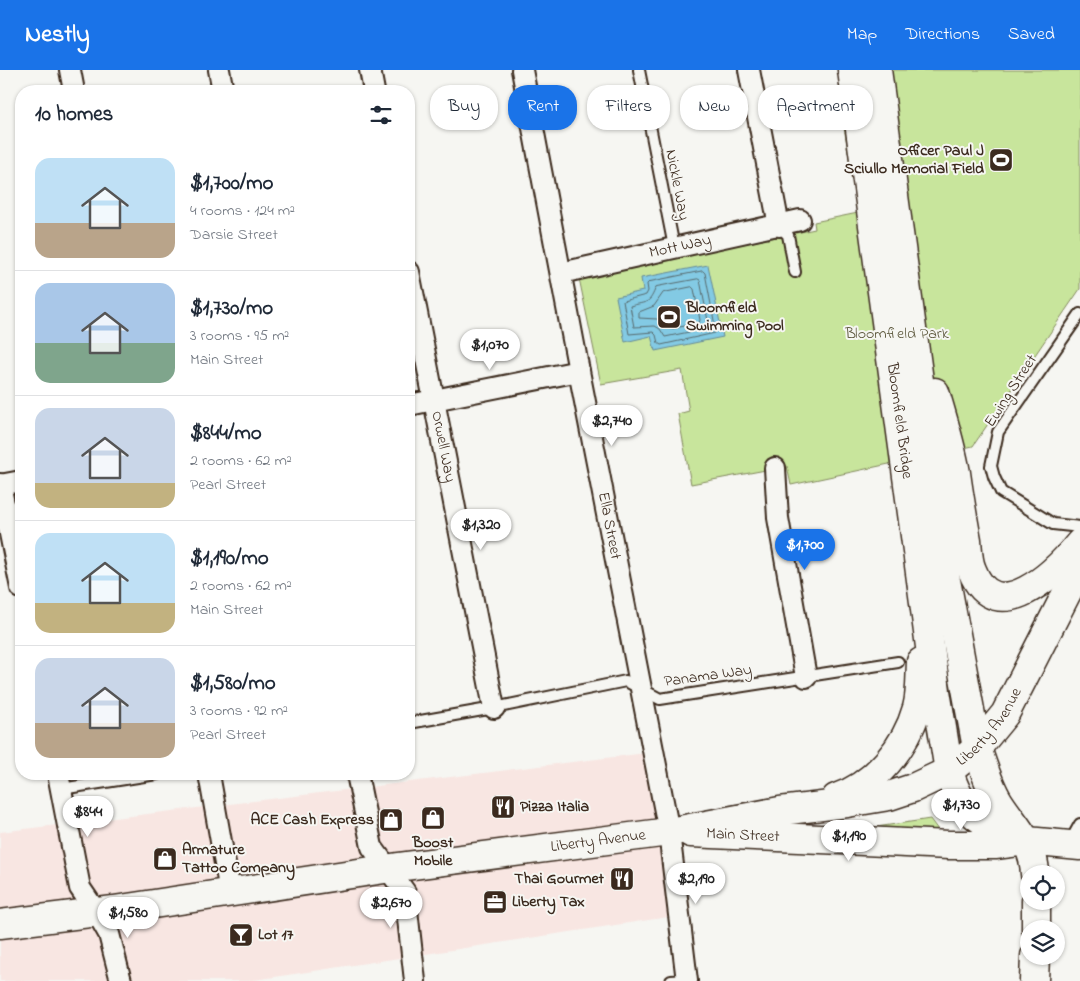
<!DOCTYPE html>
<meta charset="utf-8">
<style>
:root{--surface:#fff;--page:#f6f6f7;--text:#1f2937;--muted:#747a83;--line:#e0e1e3;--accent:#1a73e8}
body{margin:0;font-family:"Indie Flower",sans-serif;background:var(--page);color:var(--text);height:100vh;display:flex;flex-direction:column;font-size:19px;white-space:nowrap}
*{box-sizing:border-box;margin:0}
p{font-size:16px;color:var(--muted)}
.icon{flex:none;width:28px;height:28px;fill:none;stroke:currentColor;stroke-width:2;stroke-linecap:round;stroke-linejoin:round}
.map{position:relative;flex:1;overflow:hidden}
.sheet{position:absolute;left:15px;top:15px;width:400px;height:695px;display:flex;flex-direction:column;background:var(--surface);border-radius:20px;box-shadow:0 1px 4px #0004}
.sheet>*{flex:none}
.top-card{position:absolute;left:430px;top:15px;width:475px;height:45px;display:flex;gap:10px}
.buttons{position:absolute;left:1020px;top:795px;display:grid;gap:10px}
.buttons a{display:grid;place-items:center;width:45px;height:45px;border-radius:50%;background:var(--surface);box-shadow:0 1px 4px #0004;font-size:25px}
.price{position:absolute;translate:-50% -42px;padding:0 11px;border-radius:18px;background:#fff;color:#222;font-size:16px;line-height:32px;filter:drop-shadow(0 1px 2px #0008)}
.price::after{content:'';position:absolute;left:50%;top:30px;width:15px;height:11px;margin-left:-8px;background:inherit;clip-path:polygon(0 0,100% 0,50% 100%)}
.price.selected{background:var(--accent);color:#fff}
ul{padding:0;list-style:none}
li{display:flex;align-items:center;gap:15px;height:125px;padding:0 20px}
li+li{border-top:1px solid var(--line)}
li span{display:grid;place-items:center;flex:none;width:140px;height:100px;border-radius:15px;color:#555}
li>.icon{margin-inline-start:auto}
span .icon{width:60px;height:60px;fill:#fffc;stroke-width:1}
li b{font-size:21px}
h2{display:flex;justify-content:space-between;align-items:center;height:60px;padding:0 20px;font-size:21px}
.pill{padding:0 18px;border-radius:20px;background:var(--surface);box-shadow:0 1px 4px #0004;font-size:18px;line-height:45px}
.pill.selected{background:var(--accent);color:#fff}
header{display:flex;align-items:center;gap:30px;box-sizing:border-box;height:70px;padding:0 25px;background:var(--accent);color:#fff}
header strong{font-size:24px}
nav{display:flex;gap:28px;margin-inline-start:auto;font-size:18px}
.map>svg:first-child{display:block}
.built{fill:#f8e6e2}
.green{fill:#c8e59c;stroke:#82885d}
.water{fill:#83cae4;stroke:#668a95}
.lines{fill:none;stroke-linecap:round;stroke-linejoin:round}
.shore{stroke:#586a6d;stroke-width:1}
.lane-casing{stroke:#3b2a1e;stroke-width:14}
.street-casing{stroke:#3b2a1e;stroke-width:24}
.secondary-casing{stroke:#3b2a1e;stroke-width:31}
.primary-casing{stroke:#3b2a1e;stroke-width:31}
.lane{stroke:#f6f6f2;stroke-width:10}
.street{stroke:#f6f6f2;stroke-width:20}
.secondary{stroke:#f6f6f2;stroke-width:28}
.primary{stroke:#f6f6f2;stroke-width:28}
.labels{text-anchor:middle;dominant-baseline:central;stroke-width:4;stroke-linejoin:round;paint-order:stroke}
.poi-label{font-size:16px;font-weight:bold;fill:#3b2a1e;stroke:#f6f6f2;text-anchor:start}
.street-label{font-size:16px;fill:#3b2a1e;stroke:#f6f6f2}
.park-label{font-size:16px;fill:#5e593e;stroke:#f6f6f2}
</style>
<header>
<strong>Nestly</strong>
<nav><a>Map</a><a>Directions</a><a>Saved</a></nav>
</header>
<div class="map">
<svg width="1080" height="911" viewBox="0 0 1080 911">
<rect width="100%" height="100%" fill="#f6f6f2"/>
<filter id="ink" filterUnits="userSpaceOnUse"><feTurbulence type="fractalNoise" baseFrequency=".02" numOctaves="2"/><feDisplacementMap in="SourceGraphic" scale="10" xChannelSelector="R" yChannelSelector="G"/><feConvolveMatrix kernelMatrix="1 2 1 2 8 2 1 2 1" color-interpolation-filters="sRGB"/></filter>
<g filter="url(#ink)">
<!-- built -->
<path class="built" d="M646,683L675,846L248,911H0V762Z"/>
<!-- green -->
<path class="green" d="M848,0H1080V219L973,376L791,415L787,396L691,414L678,344L689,341L682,300L601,314L579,208L815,159L814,152L858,143L839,26Z
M930,749L944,768L821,765L917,751Z"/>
<!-- water -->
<path class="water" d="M708,195L723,267L655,281L651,266L625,272L616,227L643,221L641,208Z"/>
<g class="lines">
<!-- shore -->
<path class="shore" d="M703,201L705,203L716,261L715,263L661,275L658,273L656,265L653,262L629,264L623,231L646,225L648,221L647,214L649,212Z
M698,209L700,210L709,256L708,258L665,267L660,259L655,256L634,257L630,236C648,231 649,235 656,217Z
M692,217L694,219L700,250L699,253L670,259L657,249L639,248V242L654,236L663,223Z"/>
<defs>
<path id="lane" d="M639,0L674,177
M779,156L788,165L795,202
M1080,244L998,362L991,396L994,407L1001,422L1053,454L1080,457
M409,653L494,638L626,611L660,629L898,592
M61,719L157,704
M1070,772L1080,754
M671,911L687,910"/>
<g id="street">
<path d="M70,0L74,21"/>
<path d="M219,0L223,21"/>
<path d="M370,0L374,21"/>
<path id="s1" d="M522,0L579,301L669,762L687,911"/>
<path d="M749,0L779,156"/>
<path id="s2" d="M409,202L494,638"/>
<path id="s3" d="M561,203L800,150"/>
<path d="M409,335L579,301"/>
<path d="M775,398L778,448L806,607"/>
<path d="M0,414L21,518"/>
<path d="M0,415L21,411"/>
<path d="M58,704L80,818L97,843L109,864L121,911"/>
<path d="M209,704L230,822"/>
<path d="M357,704L372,777L405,822L415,911"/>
</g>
<g id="secondary">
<path d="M977,678C983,696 989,716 999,732C1015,757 1034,772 1035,804"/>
<path d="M949,701C962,748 984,752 1026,770"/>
<path id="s4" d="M691,763L949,775H995L1027,771L1080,776"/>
<path d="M1036,831V859"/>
<path d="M1034,911L1035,886"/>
</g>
<g id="primary">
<path id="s5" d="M852,0L936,621L949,701"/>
<path d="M877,0L946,510L977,678"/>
<path d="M935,322C943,349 951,375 956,403C959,425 963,448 967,470C968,480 968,492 972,500C996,562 1057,501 1080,473"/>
<path d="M836,728C875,715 906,677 917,638C921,624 920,607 921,592"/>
<path id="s6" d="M0,854L114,840L398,797L669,762L780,741L847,733L889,726L913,718L949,701L977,678L1005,644L1080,497"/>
</g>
</defs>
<!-- lane casing -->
<use href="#lane" class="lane-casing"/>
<!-- street casing -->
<use href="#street" class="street-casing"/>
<!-- secondary casing -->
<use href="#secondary" class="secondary-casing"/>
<!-- primary casing -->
<use href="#primary" class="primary-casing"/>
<!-- lane -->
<use href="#lane" class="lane"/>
<!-- street -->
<use href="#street" class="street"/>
<!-- secondary -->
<use href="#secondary" class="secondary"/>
<!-- primary -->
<use href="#primary" class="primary"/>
</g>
</g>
<!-- icons -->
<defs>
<symbol id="stadium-square" viewBox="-11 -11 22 22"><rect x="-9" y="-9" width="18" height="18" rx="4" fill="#3b2a1e" stroke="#f6f6f2"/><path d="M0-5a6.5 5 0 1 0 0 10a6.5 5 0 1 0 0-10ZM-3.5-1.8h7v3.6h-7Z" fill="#fff"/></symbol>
<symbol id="restaurant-square" viewBox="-11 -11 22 22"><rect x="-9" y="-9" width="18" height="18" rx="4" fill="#3b2a1e" stroke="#f6f6f2"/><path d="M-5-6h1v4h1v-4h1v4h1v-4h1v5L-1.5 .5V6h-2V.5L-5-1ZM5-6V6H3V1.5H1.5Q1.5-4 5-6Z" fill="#fff"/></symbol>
<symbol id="shop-square" viewBox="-11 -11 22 22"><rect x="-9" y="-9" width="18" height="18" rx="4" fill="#3b2a1e" stroke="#f6f6f2"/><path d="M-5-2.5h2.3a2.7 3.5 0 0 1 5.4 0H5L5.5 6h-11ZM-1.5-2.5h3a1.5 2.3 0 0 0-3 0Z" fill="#fff"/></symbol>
<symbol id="office-square" viewBox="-11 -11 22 22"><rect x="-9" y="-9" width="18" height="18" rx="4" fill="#3b2a1e" stroke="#f6f6f2"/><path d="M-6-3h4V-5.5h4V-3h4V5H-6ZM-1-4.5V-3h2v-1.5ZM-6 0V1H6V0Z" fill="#fff"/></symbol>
<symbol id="bar-square" viewBox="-11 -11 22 22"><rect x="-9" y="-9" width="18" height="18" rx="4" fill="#3b2a1e" stroke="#f6f6f2"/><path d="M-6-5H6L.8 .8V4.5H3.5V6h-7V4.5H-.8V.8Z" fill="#fff"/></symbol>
</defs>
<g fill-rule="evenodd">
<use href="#stadium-square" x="987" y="76" width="28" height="28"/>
<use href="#stadium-square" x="655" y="233" width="28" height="28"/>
<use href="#restaurant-square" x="489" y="723" width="28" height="28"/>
<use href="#shop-square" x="419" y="734" width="28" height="28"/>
<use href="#shop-square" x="377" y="736" width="28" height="28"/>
<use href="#shop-square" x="151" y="775" width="28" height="28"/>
<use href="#restaurant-square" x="608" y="795" width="28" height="28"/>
<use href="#office-square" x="481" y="818" width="28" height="28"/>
<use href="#bar-square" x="227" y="851" width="28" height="28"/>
</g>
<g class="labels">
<!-- poi labels -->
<g class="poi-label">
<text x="984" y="81" text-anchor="end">Officer Paul J<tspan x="984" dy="18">Sciullo Memorial Field</tspan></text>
<text x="686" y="238">Bloomfield<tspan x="686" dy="18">Swimming Pool</tspan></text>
<text x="520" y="737">Pizza Italia</text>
<text x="374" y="750" text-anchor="end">ACE Cash Express</text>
<text x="433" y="773" text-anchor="middle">Boost<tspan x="433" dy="18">Mobile</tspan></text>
<text x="182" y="780">Armature<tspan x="182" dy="18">Tattoo Company</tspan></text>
<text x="604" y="809" text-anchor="end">Thai Gourmet</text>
<text x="512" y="832">Liberty Tax</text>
<text x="258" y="865">Lot 17</text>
</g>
<!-- street labels -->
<g class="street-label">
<text transform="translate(677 115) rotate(79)">Nickle Way</text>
<text stroke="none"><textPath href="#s3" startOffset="122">Mott Way</textPath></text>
<text transform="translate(1011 321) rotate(-57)">Ewing Street</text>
<text stroke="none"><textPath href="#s5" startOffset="354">Bloomfield Bridge</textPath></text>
<text stroke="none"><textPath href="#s2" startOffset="178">Orwell Way</textPath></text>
<text stroke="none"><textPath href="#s1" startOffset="464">Ella Street</textPath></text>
<text transform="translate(708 606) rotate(-8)">Panama Way</text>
<text stroke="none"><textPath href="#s6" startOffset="1024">Liberty Avenue</textPath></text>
<text stroke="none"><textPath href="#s4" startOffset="52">Main Street</textPath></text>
<text stroke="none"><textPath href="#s6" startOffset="604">Liberty Avenue</textPath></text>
</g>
<!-- park labels -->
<g class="park-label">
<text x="897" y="264">Bloomfield Park</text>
</g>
</g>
</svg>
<div class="buttons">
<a><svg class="icon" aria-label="locate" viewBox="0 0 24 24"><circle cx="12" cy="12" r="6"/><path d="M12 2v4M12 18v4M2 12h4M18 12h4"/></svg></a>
<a><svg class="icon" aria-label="layers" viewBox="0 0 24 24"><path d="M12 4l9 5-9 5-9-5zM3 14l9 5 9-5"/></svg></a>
</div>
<b class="price" style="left:490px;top:301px">$1,070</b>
<b class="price" style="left:612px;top:377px">$2,740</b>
<b class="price" style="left:481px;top:481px">$1,320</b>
<b class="price selected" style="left:805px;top:501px">$1,700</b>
<b class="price" style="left:961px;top:761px">$1,730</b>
<b class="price" style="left:88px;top:768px">$844</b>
<b class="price" style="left:849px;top:792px">$1,190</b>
<b class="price" style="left:696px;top:835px">$2,190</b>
<b class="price" style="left:391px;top:859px">$2,670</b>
<b class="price" style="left:128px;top:869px">$1,580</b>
<div class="top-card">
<a class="pill">Buy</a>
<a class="pill selected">Rent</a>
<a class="pill">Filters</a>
<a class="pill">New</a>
<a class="pill">Apartment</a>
</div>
<section class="sheet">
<h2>10 homes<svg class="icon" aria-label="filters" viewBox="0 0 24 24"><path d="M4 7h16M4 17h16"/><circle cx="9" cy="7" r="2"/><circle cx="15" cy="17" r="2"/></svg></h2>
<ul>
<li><span style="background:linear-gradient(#bfe0f5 65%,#b9a48a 0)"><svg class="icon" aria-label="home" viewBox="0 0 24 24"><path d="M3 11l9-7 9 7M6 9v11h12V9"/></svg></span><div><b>$1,700/mo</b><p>4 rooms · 124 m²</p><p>Darsie Street</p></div></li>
<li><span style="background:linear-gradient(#a9c7e8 60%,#7fa58c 0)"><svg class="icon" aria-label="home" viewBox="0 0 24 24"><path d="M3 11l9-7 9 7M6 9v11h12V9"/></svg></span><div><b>$1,730/mo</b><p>3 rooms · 95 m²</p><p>Main Street</p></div></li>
<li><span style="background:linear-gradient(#c9d6e8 75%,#c2b280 0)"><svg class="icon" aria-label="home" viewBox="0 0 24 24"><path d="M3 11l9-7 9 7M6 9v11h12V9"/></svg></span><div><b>$844/mo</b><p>2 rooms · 62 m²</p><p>Pearl Street</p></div></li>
<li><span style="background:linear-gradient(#bfe0f5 70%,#c2b280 0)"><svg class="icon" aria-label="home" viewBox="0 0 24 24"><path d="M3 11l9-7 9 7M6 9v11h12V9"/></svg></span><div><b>$1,190/mo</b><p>2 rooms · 62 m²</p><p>Main Street</p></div></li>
<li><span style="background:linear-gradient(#c9d6e8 65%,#b9a48a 0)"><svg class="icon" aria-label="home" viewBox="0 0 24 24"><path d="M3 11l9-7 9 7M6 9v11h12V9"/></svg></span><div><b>$1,580/mo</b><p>3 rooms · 92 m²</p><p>Pearl Street</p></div></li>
</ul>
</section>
</div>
